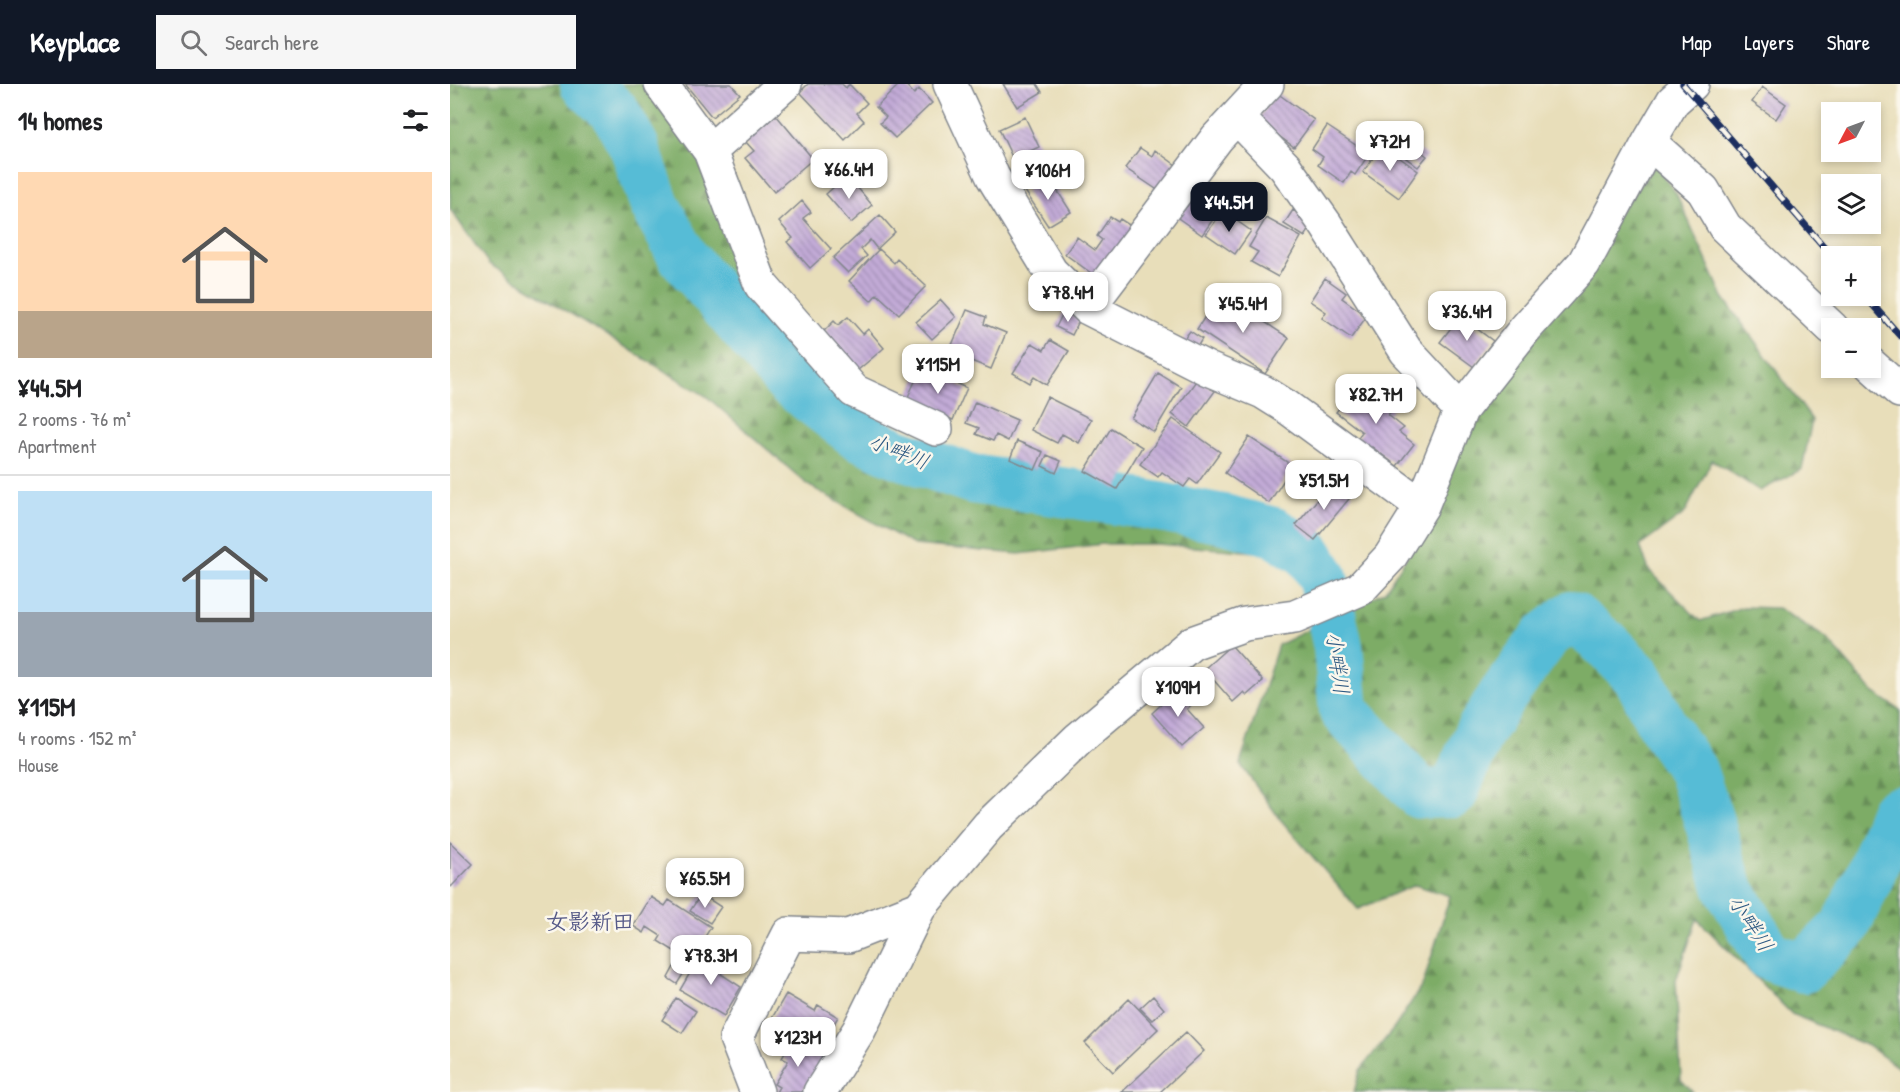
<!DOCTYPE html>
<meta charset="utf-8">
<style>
:root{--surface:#fff;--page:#f6f6f6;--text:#202124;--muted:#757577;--line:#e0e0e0;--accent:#111827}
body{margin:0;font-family:"Patrick Hand","Klee One",sans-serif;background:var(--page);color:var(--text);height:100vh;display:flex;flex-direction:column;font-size:22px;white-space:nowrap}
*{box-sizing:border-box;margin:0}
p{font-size:20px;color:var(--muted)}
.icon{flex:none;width:33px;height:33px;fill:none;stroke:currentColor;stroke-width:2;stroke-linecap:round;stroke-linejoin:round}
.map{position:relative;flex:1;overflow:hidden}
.side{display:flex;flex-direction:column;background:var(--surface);width:450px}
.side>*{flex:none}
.needle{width:39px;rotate:229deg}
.tools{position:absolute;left:1371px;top:18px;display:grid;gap:12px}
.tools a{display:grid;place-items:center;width:60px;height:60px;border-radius:0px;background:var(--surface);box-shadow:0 3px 9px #0003;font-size:30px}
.price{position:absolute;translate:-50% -51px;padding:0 14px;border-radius:12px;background:#fff;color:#222;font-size:20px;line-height:39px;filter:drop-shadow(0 2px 3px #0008)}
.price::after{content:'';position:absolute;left:50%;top:36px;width:18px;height:14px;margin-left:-9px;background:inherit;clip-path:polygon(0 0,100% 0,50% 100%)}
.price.selected{background:var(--accent);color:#fff}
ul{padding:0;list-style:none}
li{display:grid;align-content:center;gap:12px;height:318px;padding:0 18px}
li+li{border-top:2px solid var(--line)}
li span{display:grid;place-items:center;height:186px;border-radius:0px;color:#555}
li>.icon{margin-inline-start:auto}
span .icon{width:108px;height:108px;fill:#fffc;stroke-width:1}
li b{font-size:26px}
h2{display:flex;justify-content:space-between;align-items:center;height:72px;padding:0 18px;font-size:26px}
header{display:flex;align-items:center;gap:36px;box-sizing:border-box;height:84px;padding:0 30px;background:var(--accent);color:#fff}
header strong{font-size:28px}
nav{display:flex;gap:33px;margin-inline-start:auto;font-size:21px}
.search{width:420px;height:54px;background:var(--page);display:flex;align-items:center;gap:15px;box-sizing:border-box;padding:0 21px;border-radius:0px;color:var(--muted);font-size:22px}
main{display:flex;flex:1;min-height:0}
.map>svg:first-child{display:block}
.forest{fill:url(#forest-firs);stroke:#4c6e62;stroke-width:1.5}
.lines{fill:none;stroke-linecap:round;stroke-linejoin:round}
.river{stroke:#57bcd6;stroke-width:50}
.building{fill:url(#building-back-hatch)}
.minor-casing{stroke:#82868c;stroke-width:36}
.minor{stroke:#fff;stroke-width:33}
.rail-casing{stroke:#1b2f5e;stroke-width:7}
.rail{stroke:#fbf7ec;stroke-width:4.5;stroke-dasharray:14;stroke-linecap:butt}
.labels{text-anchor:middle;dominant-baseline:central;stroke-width:5;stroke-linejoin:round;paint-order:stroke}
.water-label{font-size:21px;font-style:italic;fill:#2d5982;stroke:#fbf7ec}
.quarter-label{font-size:22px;font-weight:bold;fill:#565a88;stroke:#fbf7ec}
</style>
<header>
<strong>Keyplace</strong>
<div class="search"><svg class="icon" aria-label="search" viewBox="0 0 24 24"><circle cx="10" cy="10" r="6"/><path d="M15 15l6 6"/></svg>Search here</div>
<nav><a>Map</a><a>Layers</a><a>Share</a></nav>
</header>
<main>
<section class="side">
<h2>14 homes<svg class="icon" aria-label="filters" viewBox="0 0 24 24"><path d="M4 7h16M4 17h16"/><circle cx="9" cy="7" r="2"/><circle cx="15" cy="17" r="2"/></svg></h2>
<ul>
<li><span style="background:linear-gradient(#ffd9b3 75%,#b9a48a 0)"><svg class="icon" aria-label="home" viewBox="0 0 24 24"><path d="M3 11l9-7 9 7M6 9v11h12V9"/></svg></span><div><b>¥44.5M</b><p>2 rooms · 76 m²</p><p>Apartment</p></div></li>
<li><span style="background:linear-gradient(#bfe0f5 65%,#9aa5b1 0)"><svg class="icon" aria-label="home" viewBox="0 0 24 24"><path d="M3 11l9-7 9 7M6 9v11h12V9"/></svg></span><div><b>¥115M</b><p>4 rooms · 152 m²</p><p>House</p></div></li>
</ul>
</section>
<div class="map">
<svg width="1450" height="1008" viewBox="0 0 1450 1008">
<defs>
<pattern id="forest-firs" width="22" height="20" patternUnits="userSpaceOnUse" patternTransform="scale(1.5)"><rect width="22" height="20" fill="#7dac66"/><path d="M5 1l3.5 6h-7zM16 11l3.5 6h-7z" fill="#668c57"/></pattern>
<pattern id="building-back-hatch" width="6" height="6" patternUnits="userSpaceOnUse" patternTransform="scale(1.5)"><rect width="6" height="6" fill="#c3abd7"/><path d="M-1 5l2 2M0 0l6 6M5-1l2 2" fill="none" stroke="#9e8cb2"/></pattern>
</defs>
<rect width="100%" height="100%" fill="#fbf7ec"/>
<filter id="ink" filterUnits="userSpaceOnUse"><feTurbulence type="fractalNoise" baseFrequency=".0167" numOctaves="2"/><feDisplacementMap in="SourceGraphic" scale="12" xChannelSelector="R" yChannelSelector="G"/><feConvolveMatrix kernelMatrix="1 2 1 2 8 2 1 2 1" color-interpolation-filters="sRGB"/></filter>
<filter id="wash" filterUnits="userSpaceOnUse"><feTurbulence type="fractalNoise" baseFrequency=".008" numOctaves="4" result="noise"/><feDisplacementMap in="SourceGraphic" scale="24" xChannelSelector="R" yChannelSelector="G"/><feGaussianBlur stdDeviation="1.35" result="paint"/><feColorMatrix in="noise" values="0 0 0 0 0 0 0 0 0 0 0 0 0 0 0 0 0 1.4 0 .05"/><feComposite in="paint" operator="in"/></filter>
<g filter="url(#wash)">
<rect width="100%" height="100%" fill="#e8deba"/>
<!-- forest -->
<path class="forest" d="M0,0H207L250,72L295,211L356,275L402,327L500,373L616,419L732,438L819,469L707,460H653L569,470L464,461L358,401L256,312L39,180L0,125Z
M1205,81L1226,109L1273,213L1362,336L1352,385L1310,407L1262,376L1235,429L1190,462L1199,486L1250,537L1293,523L1328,524L1376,554L1423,608L1450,626V985L1420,963L1342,930L1247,835L1226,896L1231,996L1243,1008H904L910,986L945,943L973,900L1000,812L965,801L908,825L830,735L790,680L828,561L935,507L986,427L1021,326Z"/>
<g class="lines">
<!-- river -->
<path class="river" d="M135,0L165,28L184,62L205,121L233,173L340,299L408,351L444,368L522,395L694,420L774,435L824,448L858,469L873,493L888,563L894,627L970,710L1003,709L1029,649L1053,611L1096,552L1122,532L1158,562L1188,593L1212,641L1242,686L1260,740L1278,803L1319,872L1353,884L1394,844L1419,793L1444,729L1450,727"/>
</g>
<g id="blocks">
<!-- building -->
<path class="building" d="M235,0H281L290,10L262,33Z
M358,0H392L396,4L399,0L417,19L407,29L414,37L395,56L350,8Z
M450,0H455L464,10L469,5L482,19L445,54L430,39L436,33L426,23Z
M553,0H587L592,8L567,23Z
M1312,3L1336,20L1326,35L1302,18Z
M827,9L864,36L844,63L807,36Z
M326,31L363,75L324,108L295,74L304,67L295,57Z
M575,33L589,63L563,75L549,45Z
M877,42L919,70L905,91L901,88L894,99L868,81L873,73L862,65Z
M932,61L968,87L949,114L913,88Z
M964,62L977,72L968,83L956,74Z
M690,64L702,72L705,66L730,84L712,109L675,84Z
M598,92L621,128L598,142L575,107Z
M393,95L398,100L402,97L422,121L401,139L376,110Z
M748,107L771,124L752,151L728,134Z
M352,117L361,128L353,134L381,165L360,184L337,158L343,154L329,138Z
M843,126L864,138L855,153L834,140Z
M773,127L801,147L785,170L756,150Z
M430,131L445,148L427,165L420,156L411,165L417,172L398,189L383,174Z
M660,133L668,138L670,135L684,144L648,194L615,170L627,153L645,166L652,156L647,152Z
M816,134L851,153L828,193L801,178L808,168L799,163Z
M429,165L444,179L447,175L476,202L449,230L427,210L421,217L399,197Z
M875,194L896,209L892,214L917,232L901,254L872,234L876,228L860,217Z
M770,209L839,254L815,290L747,245Z
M491,216L506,233L482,255L466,238Z
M517,226L536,233L534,240L556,249L541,285L499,268Z
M614,227L630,235L622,251L606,243Z
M1010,232L1043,257L1024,283L990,258Z
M398,233L413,250L418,245L434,264L408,286L374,247L384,237L388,241Z
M740,247L752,255L744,268L731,259Z
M600,256L619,267L597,301L584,293L580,299L563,289L582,259L594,266Z
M479,287L517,304L503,336L457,315L467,293L475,297Z
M708,289L731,303L704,348L681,334Z
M748,294L765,307L739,343L722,330Z
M916,303L943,325L938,331L954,344L949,348L964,360L947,382L922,363L920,367L906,356L912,348L886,328L902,308L908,313Z
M597,313L641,335L629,359L612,350L607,359L581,346Z
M525,318L567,336L558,357L546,351L543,357L526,350L529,344L516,339Z
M723,335L770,368L747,400L740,395L734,403L712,388L708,393L690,380Z
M661,344L692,363L667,405L635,387Z
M799,353L843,382L819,419L775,389Z
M567,357L593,368L585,386L560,375Z
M597,371L611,377L606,389L592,382Z
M890,399L903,410L865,456L846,441L877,404L883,408Z
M781,561L813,597L797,611L794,608L783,618L754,585Z
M728,605L742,620L737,625L754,644L732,663L702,629Z
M0,758L23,780L1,803L0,801Z
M251,810L271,823L260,839L240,827Z
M201,813L215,822L219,816L261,843L240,877L208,857L211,852L197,843L194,849L183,842Z
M251,870L274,884L271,890L291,903L274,932L230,906Z
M225,881L235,887L227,900L218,894Z
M336,910L365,927L368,921L388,933L370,963L322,934Z
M703,912L714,925L702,936L690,924Z
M226,914L246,927L232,949L212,936Z
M679,915L708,945L663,988L635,959Z
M736,948L754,967L710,1008H672Z
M343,955L374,973L352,1008H326L329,1003L324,1000L338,977L332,974Z"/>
</g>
</g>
<g filter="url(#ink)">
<use href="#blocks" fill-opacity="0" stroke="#82868c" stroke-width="1.5"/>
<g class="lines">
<defs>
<path id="minor" d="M211,0L260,67L311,201L404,307L486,345
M500,0L543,93L601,188L638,224L758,285L813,308L837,323L972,422
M787,33L835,83L876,141L956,267L1011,326
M1199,58L1253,106L1275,143L1382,244
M260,67L335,0
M638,224L767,54L817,0
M1420,280L1450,307
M307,1008L286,954L339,850L398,852L469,824
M370,1008L409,946L469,824L538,742L628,655L742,559L795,540L845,533L910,505L940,473L972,422L1011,326L1075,245L1134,179L1199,58L1223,17L1242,0"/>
</defs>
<!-- minor casing -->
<use href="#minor" class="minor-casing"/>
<!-- minor -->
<use href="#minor" class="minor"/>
<defs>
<path id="rail" d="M1233,0L1382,172
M1415,212L1450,252"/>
</defs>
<!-- rail casing -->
<use href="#rail" class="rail-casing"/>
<!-- rail -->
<use href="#rail" class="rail"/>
</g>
</g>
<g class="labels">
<!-- water labels -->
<g class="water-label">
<text transform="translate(449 367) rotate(22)">小畔川</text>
<text transform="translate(888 579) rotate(82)">小畔川</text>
<text transform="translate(1301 839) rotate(57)">小畔川</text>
</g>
<!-- quarter labels -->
<g class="quarter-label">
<text x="140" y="837">女影新田</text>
</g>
</g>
</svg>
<div class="tools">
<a><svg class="needle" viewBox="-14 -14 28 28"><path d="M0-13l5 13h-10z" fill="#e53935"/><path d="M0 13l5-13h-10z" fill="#757577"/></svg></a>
<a><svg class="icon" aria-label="layers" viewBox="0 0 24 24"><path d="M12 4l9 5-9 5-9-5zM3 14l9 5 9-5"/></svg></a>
<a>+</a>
<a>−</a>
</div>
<b class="price" style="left:940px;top:88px">¥72M</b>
<b class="price" style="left:399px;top:116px">¥66.4M</b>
<b class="price" style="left:598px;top:117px">¥106M</b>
<b class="price selected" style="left:779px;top:149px">¥44.5M</b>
<b class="price" style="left:618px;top:239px">¥78.4M</b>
<b class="price" style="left:793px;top:250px">¥45.4M</b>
<b class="price" style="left:1017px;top:258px">¥36.4M</b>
<b class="price" style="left:488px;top:311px">¥115M</b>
<b class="price" style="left:926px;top:341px">¥82.7M</b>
<b class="price" style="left:874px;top:427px">¥51.5M</b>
<b class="price" style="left:728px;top:634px">¥109M</b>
<b class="price" style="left:255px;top:825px">¥65.5M</b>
<b class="price" style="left:261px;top:902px">¥78.3M</b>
<b class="price" style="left:348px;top:984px">¥123M</b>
</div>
</main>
